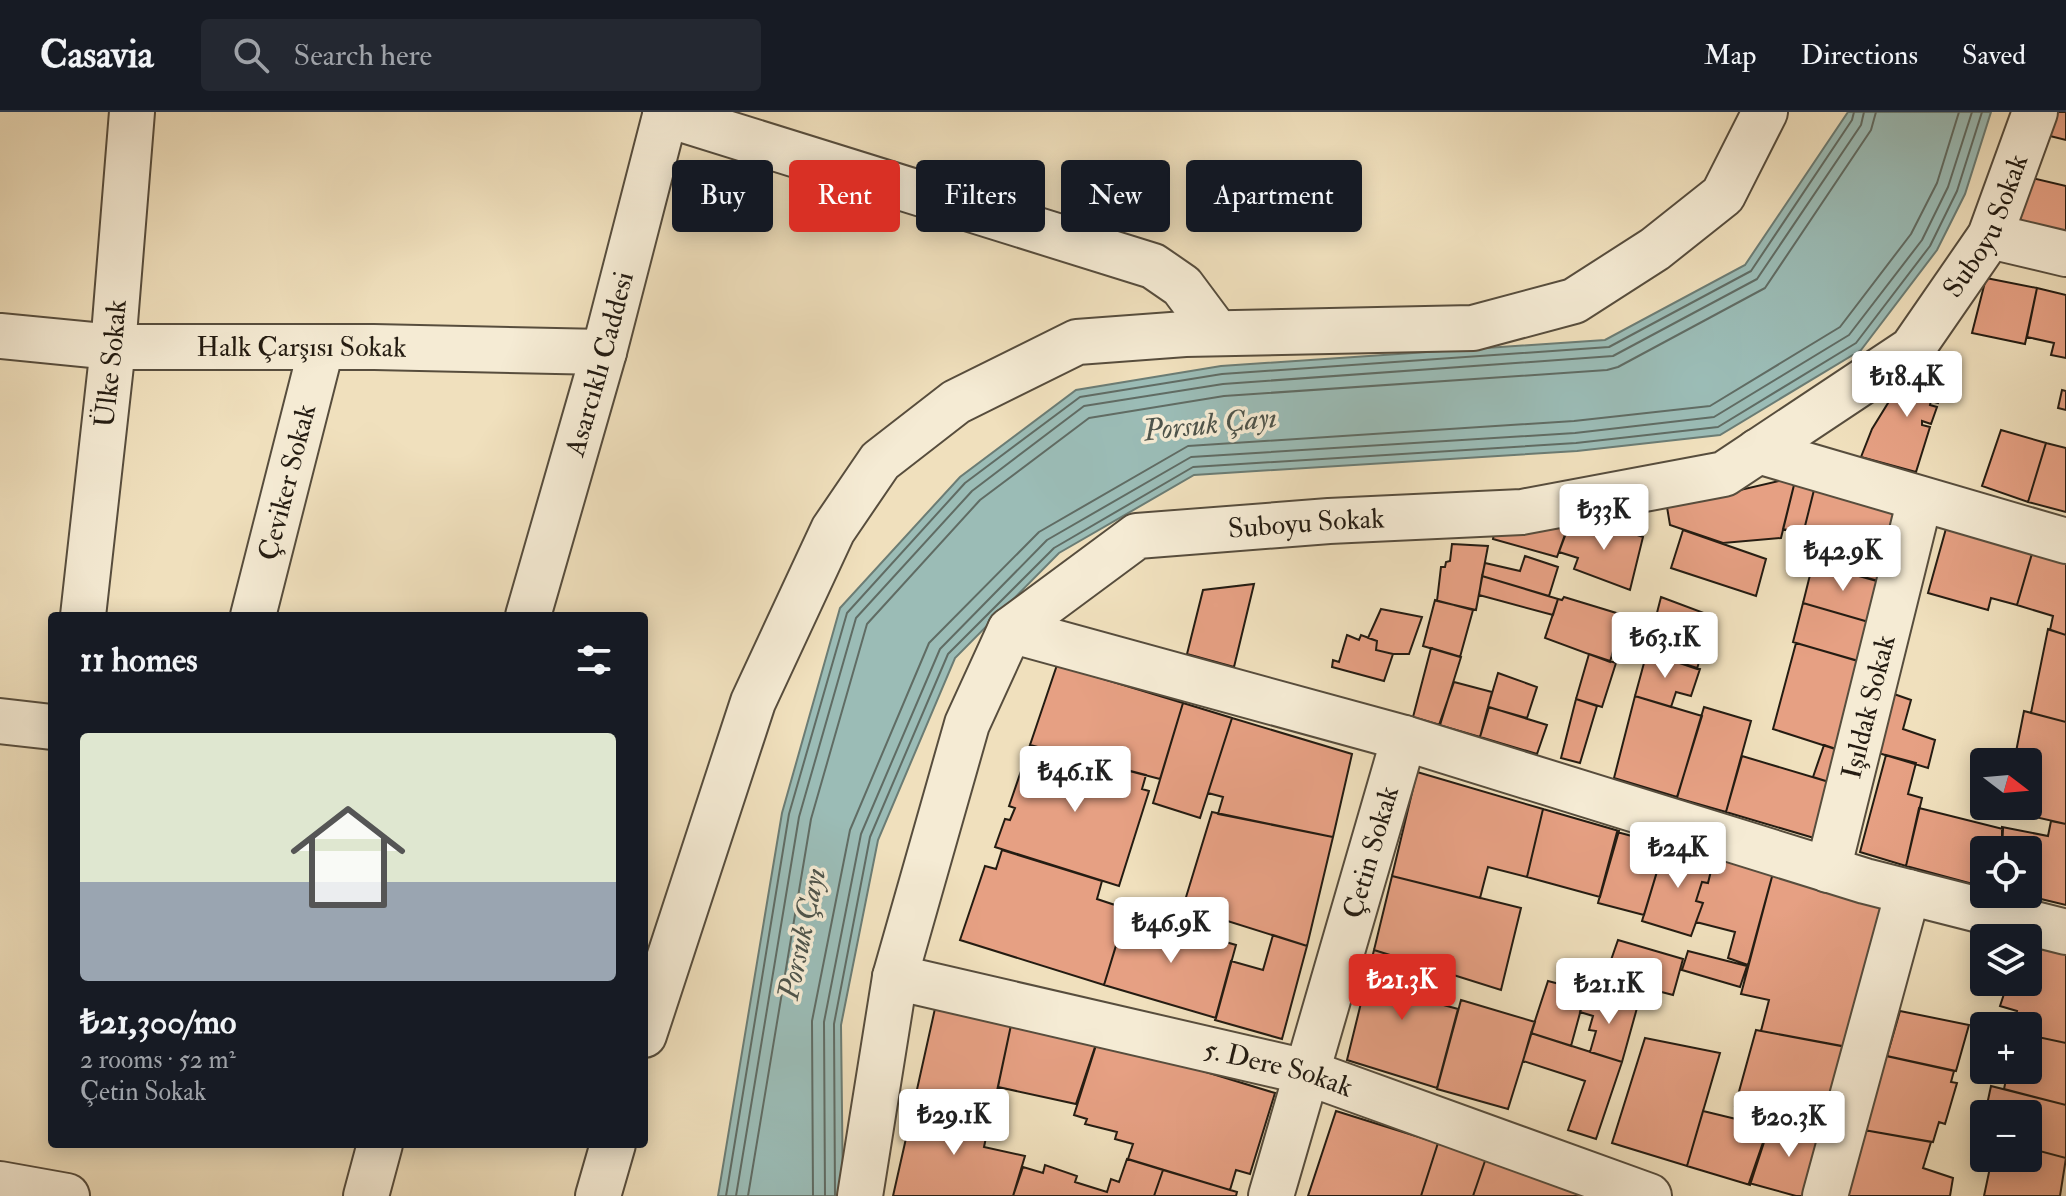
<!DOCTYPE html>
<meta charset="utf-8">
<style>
:root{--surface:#171b24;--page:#242831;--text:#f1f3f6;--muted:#9ea1a6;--line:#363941;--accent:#d93025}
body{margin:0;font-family:"IM FELL Double Pica",serif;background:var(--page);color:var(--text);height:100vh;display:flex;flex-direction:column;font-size:30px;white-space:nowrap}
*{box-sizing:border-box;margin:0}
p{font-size:26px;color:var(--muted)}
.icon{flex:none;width:44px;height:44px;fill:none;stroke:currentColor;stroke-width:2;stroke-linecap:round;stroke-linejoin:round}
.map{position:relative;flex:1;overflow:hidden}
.side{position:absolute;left:48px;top:500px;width:600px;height:536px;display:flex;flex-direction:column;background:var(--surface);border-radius:8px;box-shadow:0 4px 20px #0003}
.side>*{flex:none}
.guide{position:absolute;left:672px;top:48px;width:760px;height:72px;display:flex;gap:16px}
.needle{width:52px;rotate:106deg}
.fabs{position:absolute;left:1970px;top:636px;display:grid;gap:16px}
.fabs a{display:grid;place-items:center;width:72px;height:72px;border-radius:8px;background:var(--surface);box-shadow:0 4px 20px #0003;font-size:40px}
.price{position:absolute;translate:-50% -68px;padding:0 18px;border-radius:8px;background:#fff;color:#222;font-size:26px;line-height:52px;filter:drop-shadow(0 2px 4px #0008)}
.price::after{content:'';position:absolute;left:50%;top:48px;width:24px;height:18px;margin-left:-12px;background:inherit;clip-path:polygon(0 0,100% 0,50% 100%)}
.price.selected{background:var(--accent);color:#fff}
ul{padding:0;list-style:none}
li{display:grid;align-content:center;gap:16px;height:424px;padding:0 32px}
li+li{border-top:2px solid var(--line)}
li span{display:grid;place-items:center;height:248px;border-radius:8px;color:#555}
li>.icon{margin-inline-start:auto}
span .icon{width:144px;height:144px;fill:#fffc;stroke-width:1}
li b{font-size:34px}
h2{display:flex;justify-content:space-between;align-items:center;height:96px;padding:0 32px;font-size:34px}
.chip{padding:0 28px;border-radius:8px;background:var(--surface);box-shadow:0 4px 20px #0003;font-size:28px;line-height:72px}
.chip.selected{background:var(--accent);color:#fff}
header{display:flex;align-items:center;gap:48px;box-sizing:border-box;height:112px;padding:0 40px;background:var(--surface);border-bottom:2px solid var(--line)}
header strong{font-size:38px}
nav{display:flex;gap:44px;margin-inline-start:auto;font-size:28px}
.search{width:560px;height:72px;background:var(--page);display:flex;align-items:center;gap:20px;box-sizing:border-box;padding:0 28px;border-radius:8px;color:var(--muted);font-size:30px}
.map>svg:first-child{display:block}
.water{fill:#9bbcb6;stroke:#6b7c74;stroke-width:2}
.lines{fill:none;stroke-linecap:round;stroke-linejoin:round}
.shore{stroke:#606c64;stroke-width:2}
.building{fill:#e6a083;stroke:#241c12;stroke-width:2}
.street-casing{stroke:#574d3d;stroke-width:48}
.street{stroke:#f5ebd4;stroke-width:44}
.labels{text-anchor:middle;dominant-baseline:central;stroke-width:7;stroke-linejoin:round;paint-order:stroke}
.street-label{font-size:28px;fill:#241c12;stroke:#f5ebd4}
.water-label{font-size:30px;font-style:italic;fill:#4e544b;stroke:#f5ebd4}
</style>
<header>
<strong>Casavia</strong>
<div class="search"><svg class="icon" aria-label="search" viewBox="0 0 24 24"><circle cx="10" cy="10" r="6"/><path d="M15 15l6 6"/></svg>Search here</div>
<nav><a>Map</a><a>Directions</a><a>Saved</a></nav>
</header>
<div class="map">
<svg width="2066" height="1084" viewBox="0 0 2066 1084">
<rect width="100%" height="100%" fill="#f0e0bd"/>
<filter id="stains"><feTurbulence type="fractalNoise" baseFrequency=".0025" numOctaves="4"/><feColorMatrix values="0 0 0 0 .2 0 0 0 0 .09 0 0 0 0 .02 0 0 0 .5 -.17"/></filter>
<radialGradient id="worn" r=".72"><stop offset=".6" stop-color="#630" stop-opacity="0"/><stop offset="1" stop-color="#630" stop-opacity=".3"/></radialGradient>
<!-- water -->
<path class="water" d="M1848,0H1991L1965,82L1937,138L1861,238L1720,323L1577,339L1194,363L1059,441L955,546L878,728L841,913L843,1084H718L782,701L840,496L960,365L1076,278L1221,254L1605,228L1745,153Z"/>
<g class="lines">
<!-- shore -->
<path class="shore" d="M726,1084L789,702L847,501L965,371L1080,285L1222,262L1609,235L1751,159L1852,8L1854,0
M736,1084L799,705L856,506L972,379L1084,294L1223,272L1613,244L1757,167L1861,13L1864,0
M748,1084L811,707L867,512L980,388L1089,306L1224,284L1607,258L1618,255L1765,176L1871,18L1876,0
M813,1084L812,909L850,718L929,531L1039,420L1188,334L1574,309L1710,294L1840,215L1911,122L1937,71L1959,0
M825,1084L824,910L861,722L940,537L1047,428L1191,345L1575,321L1714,305L1849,223L1922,128L1948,75L1972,0
M835,1084L834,912L870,725L948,542L1054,436L1193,355L1576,331L1718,315L1856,231L1930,134L1957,79L1982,0"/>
</g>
<!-- building -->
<path class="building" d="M2056,0H2066V28L2050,24Z
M2023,64L2066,74V129L2009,117Z
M1986,166L2037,176L2025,232L1972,221Z
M2037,176L2066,183V246L2051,243L2054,231L2027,225Z
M1914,249L1949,259L1938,291L1931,289L1930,293L1937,295L1931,312L1922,309V313L1930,315L1916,360L1861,345L1872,317Z
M2062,278L2066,279V298L2058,296Z
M2001,318L2046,331L2028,390L1982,374Z
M2046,331L2066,336V400L2028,390Z
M1796,365L1781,426L1723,431L1670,413L1667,395Z
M1796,365L1816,370L1803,422L1783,417Z
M1815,374L1903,400L1884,471L1819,453L1824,431L1802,426Z
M1572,403L1557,445L1493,427L1497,408Z
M1594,408L1643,425L1630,478L1574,457L1578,446L1559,440L1568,416Z
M1947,413L2033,438L2017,493L1991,486L1988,498L1928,481Z
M1683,418L1766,447L1756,484L1671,456Z
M1452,432L1488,434L1476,498L1437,489L1441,455H1445L1446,450L1450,449Z
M2033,438L2066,447V523L2050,518L2053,504L2017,493Z
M1525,444L1558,455L1549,484L1482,464L1485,451L1520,459Z
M1813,451L1882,470L1872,511L1803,491Z
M1482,464L1558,487L1553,503L1479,483Z
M1254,472L1234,555L1187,542L1203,478Z
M1564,485L1623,503L1610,550L1545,526L1558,487L1562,488Z
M1661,485L1712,504L1697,557L1647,540Z
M1435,488L1473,498L1460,545L1423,534Z
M1803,491L1872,511L1861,550L1793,530Z
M1381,497L1422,505L1409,542H1393L1376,538L1377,529L1368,526Z
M2048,517L2066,523V610L2031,601Z
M1347,523L1359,528L1361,523L1377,529L1376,538L1393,542L1384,569L1332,555L1333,548L1339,550Z
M1796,531L1862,550L1838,638L1773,617Z
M1431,536L1461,545L1440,613L1413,605Z
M1647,540L1700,557L1691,584L1676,580L1671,595L1635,584Z
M1589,542L1616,551L1602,595L1576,587Z
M1057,553L1183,591L1160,667L1030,633Z
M1498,561L1537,575L1527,606L1488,595Z
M1454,570L1492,580L1480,625L1439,613Z
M1891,581L1911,588L1903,617L1935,628L1928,656L1872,639Z
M1635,584L1702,604L1677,685L1614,666Z
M1576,587L1597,594L1580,651L1561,646Z
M1183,591L1232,606L1200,706L1153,691Z
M1489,595L1547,613L1537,642L1480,625Z
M1704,595L1751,609L1726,700L1677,686Z
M2024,599L2066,610V712L2005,698L2006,694H2028V650H2014Z
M1232,606L1352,642L1333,725L1218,702L1223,685L1208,681Z
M1030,633L1146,663L1142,677L1149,679L1119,774L995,735L1005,707L1010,708L1015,696L1009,694Z
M1824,633L1839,638L1829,670L1813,665Z
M1886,643L1916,651L1908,682L1922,686L1906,754L1860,740Z
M1742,644L1829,670L1814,726L1726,700Z
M1417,660L1543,697L1527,765L1488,755L1480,786L1392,764Z
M1919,696L2003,717L2002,738H1984V775L1906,754Z
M1543,697L1619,719L1600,785L1527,765Z
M1212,700L1333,725L1307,834L1183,795Z
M2051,709L2066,712V793L2020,782H2028V738H2002V715L2048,724Z
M1617,720L1665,733L1644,803L1598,791Z
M1665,733L1714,747L1708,771L1702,770L1696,789L1703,791L1691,824L1642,809Z
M1002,738L1102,769L1097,787L1127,797L1104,873L960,828L985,754L996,757Z
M1714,746L1773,761L1748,853L1728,846L1735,820L1696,810L1703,791L1696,789L1702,770L1708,771Z
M1773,761L1894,791L1853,936L1761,919L1769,888L1741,882Z
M1392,764L1521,796L1501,878L1374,838Z
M1126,801L1236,833L1216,906L1104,873Z
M1273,823L1307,834L1282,927L1215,908L1231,849L1263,858Z
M1618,828L1683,847L1673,883L1627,871L1631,859L1610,851Z
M2028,831L2066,839V931L2028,923V914H2013L2017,899L2000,894L2008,870H2028Z
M1374,838L1438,858L1429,889L1458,897L1437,976L1347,948Z
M1688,839L1747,854L1740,875L1682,858Z
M1548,869L1586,879L1571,934L1531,921Z
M1585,881L1637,896L1622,950L1590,940L1596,919L1589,918L1593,904L1580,900Z
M1461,888L1535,910L1508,997L1437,977Z
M936,892L1014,899L994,993H999L997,1005L914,991Z
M1014,899L1098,926L1076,992L998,975Z
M1900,899L1969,913L1956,959L1887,944Z
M1756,918L1846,935L1823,1014L1735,994Z
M1531,921L1622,950L1596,1027L1568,1018L1585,969L1523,949Z
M2028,923L2066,931V993L2004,977L2008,958H2028Z
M1645,926L1720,941L1687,1054L1612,1031Z
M1098,927L1275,981L1250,1062L1236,1058L1230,1078L1128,1047L1133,1032L1115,1027L1117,1020L1085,1012L1087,1007L1074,1003Z
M1886,944L1954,959L1951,970L1957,971L1945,1012L1939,1010L1933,1030L1864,1018Z
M1991,974L2066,993V1046L2028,1036V1002H1985Z
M914,991L997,1005L994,1017L988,1016L984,1035L1025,1044L1013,1084H893Z
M1336,999L1438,1031L1421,1084H1308Z
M1703,999L1769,1015L1750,1073L1687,1054Z
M1790,1006L1826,1015L1805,1084H1796L1749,1071L1767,1019L1786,1024Z
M1864,1018L1931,1030L1923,1056L1953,1066L1950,1084H1846Z
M1438,1031L1486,1046L1473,1084H1421Z
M2028,1036L2066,1046L2060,1084H1984L1992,1046H2028Z
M1486,1046L1603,1084H1473Z
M1127,1047L1163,1058L1154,1084H1013L1023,1055L1043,1061L1045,1053L1077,1064L1075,1070L1107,1080L1111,1067L1119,1070Z
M1163,1058L1237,1080L1236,1084H1154Z"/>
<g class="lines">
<defs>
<g id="street">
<path d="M665,2L1153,154L1182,174L1217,221"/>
<path d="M1990,124L2066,142"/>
<path id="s1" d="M0,224L113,235H374L604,240"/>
<path d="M1758,339L2066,429"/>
<path id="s2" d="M83,504L113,235L132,0"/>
<path id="s3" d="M253,504L321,237"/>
<path id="s4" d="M528,504L604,240L666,0"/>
<path d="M1010,518L1404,626L1865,769L2066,820"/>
<path d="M0,609L52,615"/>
<path id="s5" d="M1828,758L1920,387"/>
<path id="s6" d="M895,865L1306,960L1649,1084"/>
<path d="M644,923L753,590L833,418L880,349L956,290L1077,230L1185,222L1473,216L1574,189L1655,137L1723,83L1765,0"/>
<path d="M0,1072L67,1084"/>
<path d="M366,1084L380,1032"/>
<path d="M598,1084L613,1032"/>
<path id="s7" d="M860,1084L895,865L967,612L1010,518L1137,424L1329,409L1522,400L1724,362L1912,237L1990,124L2035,0"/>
<path id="s8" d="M1271,1084L1404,626"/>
<path d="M1825,1084L1908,780"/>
</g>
</defs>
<!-- street casing -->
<use href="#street" class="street-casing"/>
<!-- street -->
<use href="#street" class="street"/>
</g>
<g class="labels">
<!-- street labels -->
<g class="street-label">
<text stroke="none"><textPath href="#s7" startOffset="1708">Suboyu Sokak</textPath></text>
<text stroke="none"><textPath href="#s1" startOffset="302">Halk Çarşısı Sokak</textPath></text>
<text stroke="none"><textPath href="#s2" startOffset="254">Ülke Sokak</textPath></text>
<text stroke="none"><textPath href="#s4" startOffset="262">Asarcıklı Caddesi</textPath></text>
<text stroke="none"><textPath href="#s3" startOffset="138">Çeviker Sokak</textPath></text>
<text stroke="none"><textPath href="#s7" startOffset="916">Suboyu Sokak</textPath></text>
<text stroke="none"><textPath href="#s5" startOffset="168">Işıldak Sokak</textPath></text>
<text stroke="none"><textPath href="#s8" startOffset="358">Çetin Sokak</textPath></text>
<text stroke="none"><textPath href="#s6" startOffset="394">5. Dere Sokak</textPath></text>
</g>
<!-- water labels -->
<g class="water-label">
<text transform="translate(1210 312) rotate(-6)">Porsuk Çayı</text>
<text transform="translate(802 822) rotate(-78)">Porsuk Çayı</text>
</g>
</g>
<rect width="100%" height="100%" filter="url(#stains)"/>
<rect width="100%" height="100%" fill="url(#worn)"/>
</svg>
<div class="fabs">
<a><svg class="needle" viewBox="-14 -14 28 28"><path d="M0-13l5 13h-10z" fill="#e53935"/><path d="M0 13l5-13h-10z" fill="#9ea1a6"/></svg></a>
<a><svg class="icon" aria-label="locate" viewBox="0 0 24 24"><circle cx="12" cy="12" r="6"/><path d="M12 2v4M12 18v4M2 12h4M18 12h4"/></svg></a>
<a><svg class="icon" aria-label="layers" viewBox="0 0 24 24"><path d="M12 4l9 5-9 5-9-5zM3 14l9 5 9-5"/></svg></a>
<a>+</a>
<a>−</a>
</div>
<b class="price" style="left:1907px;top:307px">₺18.4K</b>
<b class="price" style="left:1604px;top:440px">₺33K</b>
<b class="price" style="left:1843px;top:481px">₺42.9K</b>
<b class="price" style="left:1665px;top:568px">₺63.1K</b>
<b class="price" style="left:1075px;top:702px">₺46.1K</b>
<b class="price" style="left:1678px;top:778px">₺24K</b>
<b class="price" style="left:1171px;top:853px">₺46.9K</b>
<b class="price selected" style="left:1402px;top:910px">₺21.3K</b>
<b class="price" style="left:1609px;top:914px">₺21.1K</b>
<b class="price" style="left:954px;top:1045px">₺29.1K</b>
<b class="price" style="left:1789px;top:1047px">₺20.3K</b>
<div class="guide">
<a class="chip">Buy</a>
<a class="chip selected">Rent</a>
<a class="chip">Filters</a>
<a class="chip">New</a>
<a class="chip">Apartment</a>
</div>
<section class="side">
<h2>11 homes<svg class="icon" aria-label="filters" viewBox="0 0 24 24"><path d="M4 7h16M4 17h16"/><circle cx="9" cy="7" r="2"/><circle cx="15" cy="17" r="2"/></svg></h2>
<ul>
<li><span style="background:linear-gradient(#dfe7d0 60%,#9aa5b1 0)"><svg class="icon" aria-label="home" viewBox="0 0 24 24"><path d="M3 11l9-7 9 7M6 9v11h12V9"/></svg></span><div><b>₺21,300/mo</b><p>2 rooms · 52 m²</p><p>Çetin Sokak</p></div></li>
</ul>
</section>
</div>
